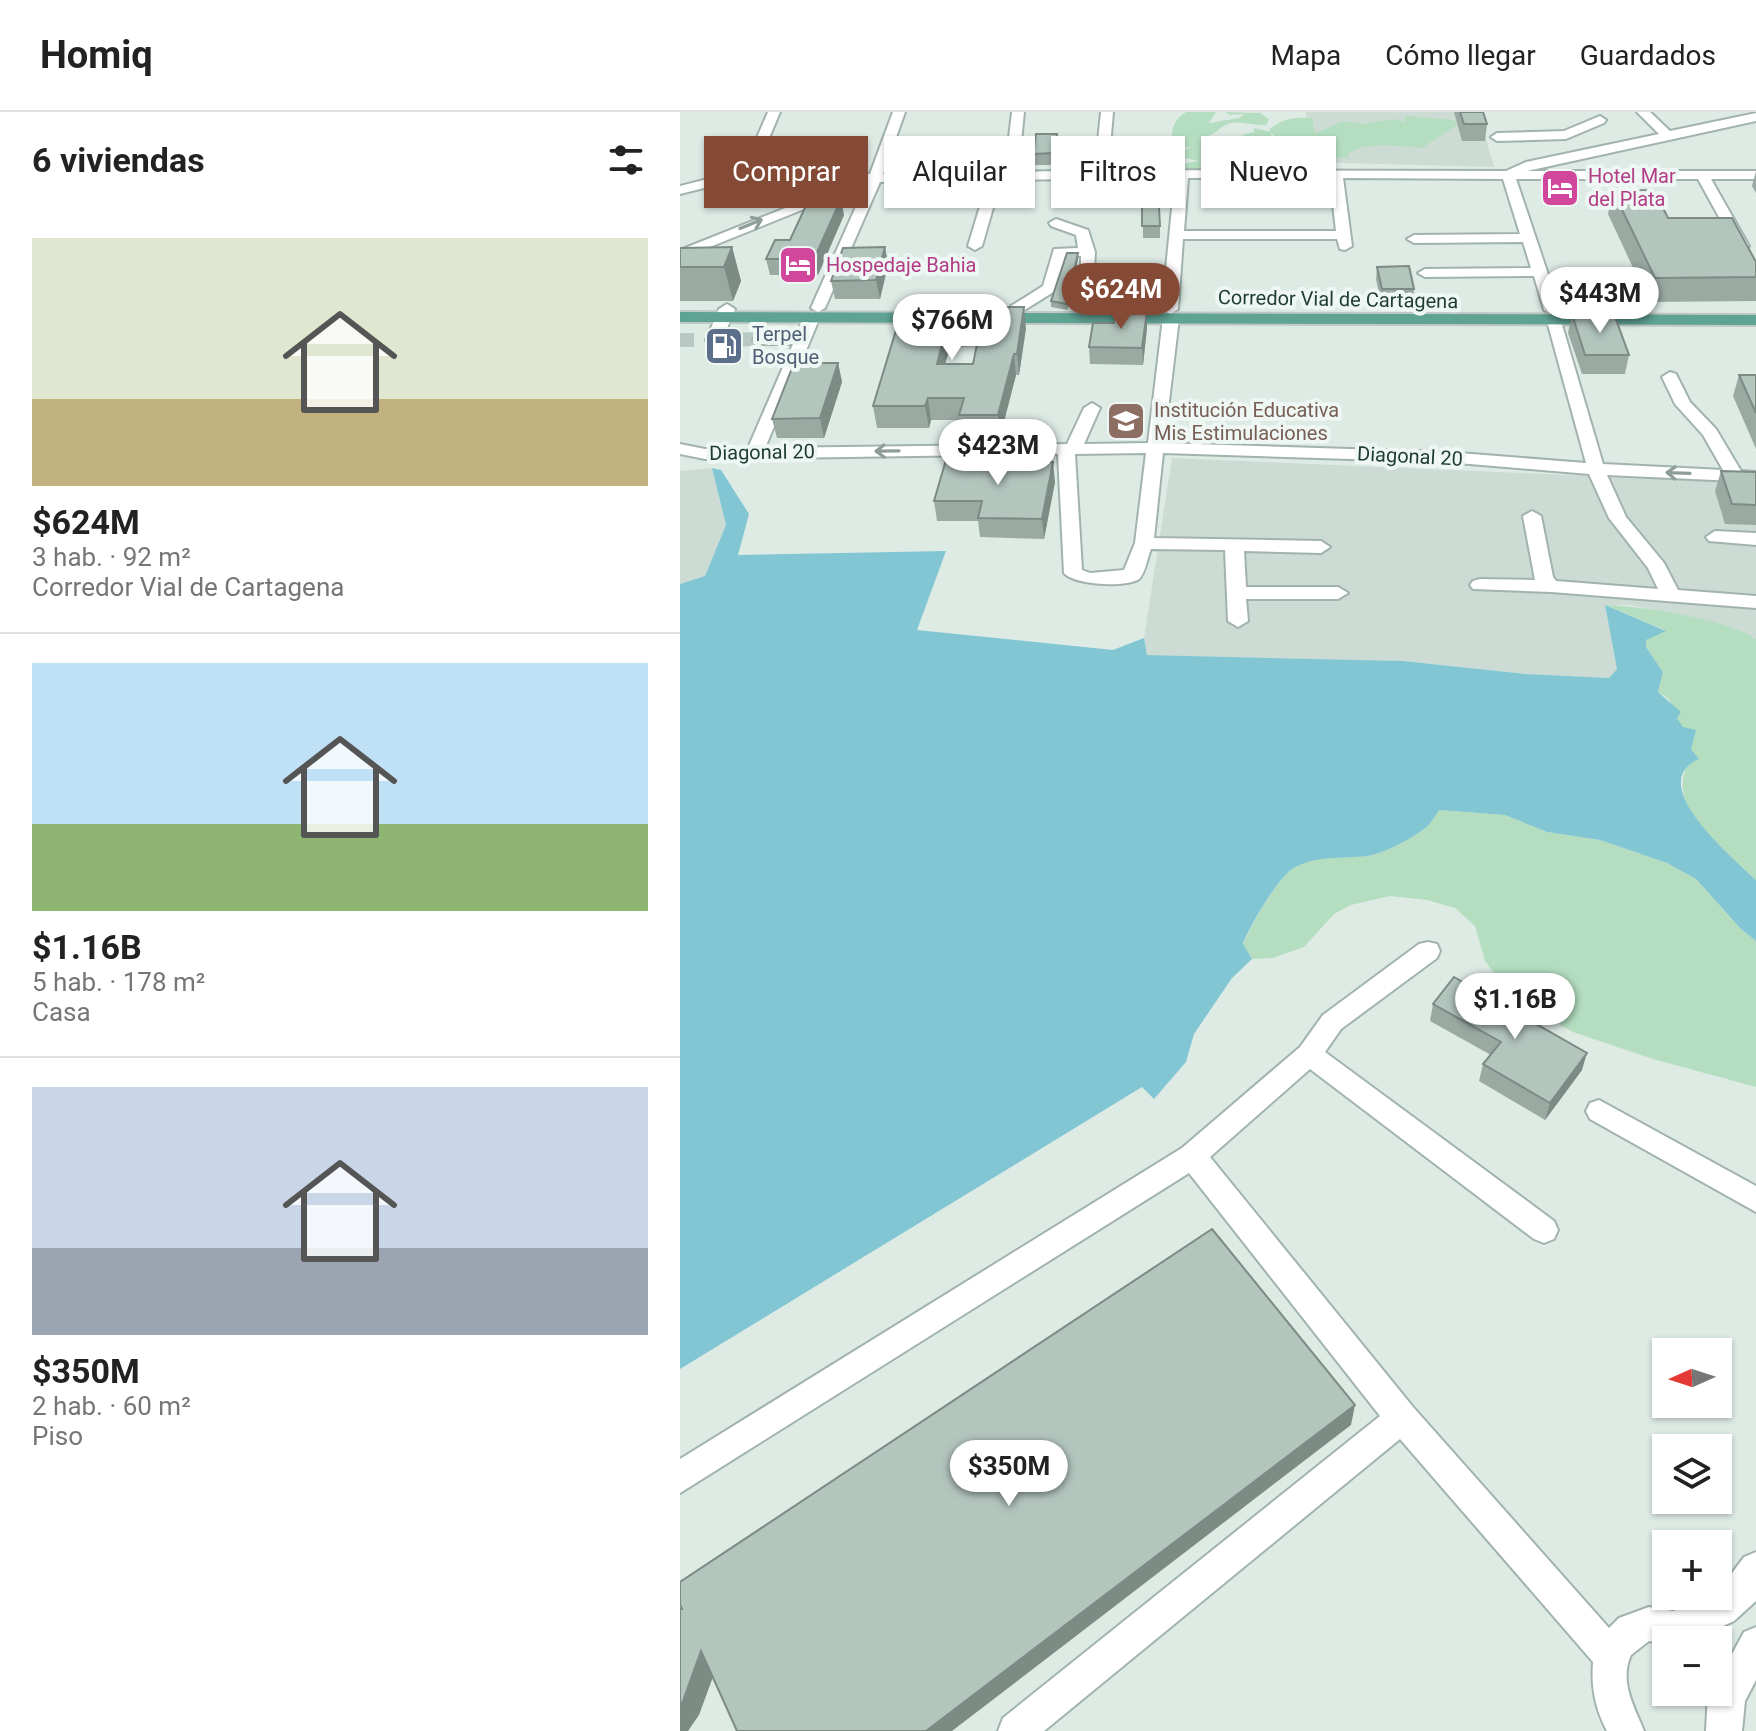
<!DOCTYPE html>
<html lang="es">
<meta charset="utf-8">
<style>
:root{--surface:#fff;--page:#f6f6f6;--text:#222;--muted:#767676;--line:#e0e0e0;--accent:#844a35}
body{margin:0;font-family:Roboto,sans-serif;background:var(--page);color:var(--text);height:100vh;display:flex;flex-direction:column;font-size:30px;white-space:nowrap}
*{box-sizing:border-box;margin:0}
p{font-size:26px;color:var(--muted)}
.icon{flex:none;width:44px;height:44px;fill:none;stroke:currentColor;stroke-width:2;stroke-linecap:round;stroke-linejoin:round}
.map{position:relative;flex:1;overflow:hidden}
.panel{display:flex;flex-direction:column;background:var(--surface);width:680px}
.panel>*{flex:none}
.top-card{position:absolute;left:24px;top:24px;width:760px;height:72px;display:flex;gap:16px}
.needle{width:52px;rotate:267deg}
.fabs{position:absolute;left:972px;top:1226px;display:grid;gap:16px}
.fabs a{display:grid;place-items:center;width:80px;height:80px;border-radius:0px;background:var(--surface);box-shadow:0 2px 6px #0004;font-size:40px}
.price{position:absolute;translate:-50% -68px;padding:0 18px;border-radius:28px;background:#fff;color:#222;font-size:26px;line-height:52px;filter:drop-shadow(0 2px 4px #0008)}
.price::after{content:'';position:absolute;left:50%;top:48px;width:24px;height:18px;margin-left:-12px;background:inherit;clip-path:polygon(0 0,100% 0,50% 100%)}
.price.on{background:var(--accent);color:#fff}
ul{padding:0;list-style:none}
li{display:grid;align-content:center;gap:16px;height:424px;padding:0 32px}
li+li{border-top:2px solid var(--line)}
li span{display:grid;place-items:center;height:248px;border-radius:0px;color:#555}
li>.icon{margin-inline-start:auto}
span .icon{width:144px;height:144px;fill:#fffc;stroke-width:1}
li b{font-size:34px}
h2{display:flex;justify-content:space-between;align-items:center;height:96px;padding:0 32px;font-size:34px}
.pill{padding:0 28px;border-radius:0px;background:var(--surface);box-shadow:0 2px 6px #0004;font-size:28px;line-height:72px}
.pill.on{background:var(--accent);color:#fff}
header{display:flex;align-items:center;gap:48px;box-sizing:border-box;height:112px;padding:0 40px;background:var(--surface);border-bottom:2px solid var(--line)}
header strong{font-size:38px}
nav{display:flex;gap:44px;margin-inline-start:auto;font-size:28px}
main{display:flex;flex:1;min-height:0}
.map>svg:first-child{display:block}
.built{fill:#ccdbd4}
.green{fill:#b5dec1}
.water{fill:#82c6d4}
.lines{fill:none;stroke-linecap:round;stroke-linejoin:round}
.minor-tunnel{stroke:#b8c8c2;stroke-width:14;stroke-dasharray:14 7;stroke-linecap:butt}
.minor-casing{stroke:#a1b3ac;stroke-width:4}
.major-casing{stroke:#c0c8c6;stroke-width:4}
.minor{fill:#fff;fill-rule:evenodd}
.major{fill:#5fa393;fill-rule:evenodd}
.wall{fill:#9aaaa3}
.shaded-wall{fill:#7d8b85}
.building{fill:#b3c6be;stroke:#7d8b85;stroke-width:2}
.oneway{stroke:#8e9d9a}
.labels{text-anchor:middle;dominant-baseline:central;stroke-width:8;stroke-linejoin:round;paint-order:stroke}
.far-hotel-label{font-size:20px;fill:#b23c85;stroke:#eef7f3;text-anchor:start}
.far-street-label{font-size:20px;fill:#1e3b34;stroke:#eef7f3}
.far-service-label{font-size:20px;fill:#4e5e75;stroke:#eef7f3;text-anchor:start}
.far-education-label{font-size:20px;fill:#785e54;stroke:#eef7f3;text-anchor:start}
</style>
<header>
<strong>Homiq</strong>
<nav><a>Mapa</a><a>Cómo llegar</a><a>Guardados</a></nav>
</header>
<main>
<section class="panel">
<h2>6 viviendas<svg class="icon" aria-label="filters" viewBox="0 0 24 24"><path d="M4 7h16M4 17h16"/><circle cx="9" cy="7" r="2"/><circle cx="15" cy="17" r="2"/></svg></h2>
<ul>
<li><span style="background:linear-gradient(#dfe7d0 65%,#c2b280 0)"><svg class="icon" aria-label="home" viewBox="0 0 24 24"><path d="M3 11l9-7 9 7M6 9v11h12V9"/></svg></span><div><b>$624M</b><p>3 hab. · 92 m²</p><p>Corredor Vial de Cartagena</p></div></li>
<li><span style="background:linear-gradient(#bfe0f5 65%,#8fb573 0)"><svg class="icon" aria-label="home" viewBox="0 0 24 24"><path d="M3 11l9-7 9 7M6 9v11h12V9"/></svg></span><div><b>$1.16B</b><p>5 hab. · 178 m²</p><p>Casa</p></div></li>
<li><span style="background:linear-gradient(#c9d6e8 65%,#9aa5b1 0)"><svg class="icon" aria-label="home" viewBox="0 0 24 24"><path d="M3 11l9-7 9 7M6 9v11h12V9"/></svg></span><div><b>$350M</b><p>2 hab. · 60 m²</p><p>Piso</p></div></li>
</ul>
</section>
<div class="map">
<svg width="1076" height="1619" viewBox="0 0 1076 1619">
<rect width="100%" height="100%" fill="#deebe5"/>
<!-- built -->
<path class="built" d="M626,0H798L814,55L625,50Z
M492,346L1076,371V527L1046,514L949,493H925L937,557L929,566L846,562L723,549L467,543L464,526Z
M32,356L46,413L25,464L0,472V359Z"/>
<!-- green -->
<path class="green" d="M506,0H536L529,11L559,6L565,2L550,3L545,0L580,1L589,7L586,13C573,14 563,9 552,11C542,12 538,21 528,24V28L559,34H545L551,41L563,39L568,29L562,23L574,20V16L591,20L592,27L600,30L589,18C602,6 615,5 632,6L635,21L664,9L682,12L716,7L725,11V4L775,8L777,13L742,36L704,33L683,35L669,41L668,46L650,45L649,51L625,50L593,60L577,57L583,54L568,53L561,58H493L487,54L519,49L495,44L511,35L485,37L469,42L467,31L492,28C491,15 495,7 506,0Z
M925,493C961,494 1047,507 1076,527V768C1051,743 1010,718 1003,680C1000,665 1009,651 1011,637L989,587L978,580L983,560L966,535V528L985,518Z
M759,698L825,703L867,720L920,728L987,751L1016,767L1060,816L1076,829V975L973,947L893,920L833,885L805,849L795,814L775,796L747,788L710,784L671,793L654,802L624,835L593,846L572,847L563,833C569,816 599,764 614,756C636,743 663,746 687,744C703,742 731,727 744,717C750,713 754,704 759,698Z"/>
<!-- water -->
<path class="water" d="M32,356L41,358L69,402L58,443L266,439L237,518L433,538L464,526L467,543L723,549L846,562L929,566L937,557L925,493L986,519L966,528V535L983,560L978,580L1001,600L997,606L1003,615L1016,618L1011,637L1019,647C962,672 1056,748 1076,768V829L1060,816L1016,767L987,751L920,728L867,720L825,703L759,698C755,704 750,713 744,717C731,727 703,742 687,744C663,747 636,743 614,756C599,764 569,815 563,832L572,847L552,866L514,922L506,950L474,987L462,975L0,1257V472L25,464L46,413Z"/>
<g class="lines">
<!-- minor-tunnel -->
<path class="minor-tunnel" d="M0,228H18
M41,228L81,227"/>
<defs>
<path id="minor" d="M88,0H100L76,57L190,62L213,0H225L203,62L325,60L332,0H344L338,60L415,58L421,0H433L428,58L826,59L846,50L979,22L957,0H970L990,19L1076,1V9L847,59H1076V67H1031L1069,134L1062,138L1055,134L1018,67H836L880,198L872,203L864,198L854,164L745,165L738,161L745,157L851,156L843,130L734,131L727,127L734,123L840,122L823,67L663,66L672,134L665,138L660,137L657,127H503L498,197L490,202L482,197L495,66L321,68L302,134L295,138L288,134L308,68L200,70L145,196L138,200L131,196L186,72L0,147V138L173,69L68,65L0,82V74L63,58ZM508,66H650L656,119H504Z
M920,4L926,8L924,11L886,27L817,29L811,25L817,21L884,19Z
M376,107L408,118L415,140L413,175L442,197L434,202L429,200L401,180V144H385L375,179L343,199L339,213H329L326,210L331,194L363,174L374,137L398,136L396,123L371,114L369,111Z
M47,192L55,197L42,228L39,231H29L26,228L39,197Z
M132,200L140,205L85,336L387,332L404,296L412,291L420,296L404,332L468,331L483,206L491,201L499,206L484,331L766,340L906,351L867,209L870,206H880L923,352L1043,358L1023,323L995,292L982,265L990,260L996,262L1010,290L1036,317L1061,359L1076,360V370L927,363L946,405L984,451L998,478L1076,484V496L871,480L793,477L790,473L793,469L800,467L855,468L843,404L852,399L861,404L873,465L876,469L978,477L968,456L929,406L909,362L766,350L483,341L474,426L641,429L650,435L641,441L564,439L566,475H658L668,481L658,487H566L568,509L558,515L548,509L545,438L471,437C468,444 465,462 459,467C446,476 394,473 384,461L378,342L25,347L0,342V332L25,337L68,336L113,232H81L73,227L81,222H117L124,205ZM466,341L455,431L444,458L410,461L402,458L395,342Z
M1035,419L1076,421V433L1029,429L1026,425Z
M748,830L757,832L760,839L757,846L661,917L645,940L874,1109L878,1118L874,1127L864,1131L854,1127L630,957L530,1045L733,1295L929,1516L939,1506L969,1495L993,1499L1038,1484V1480L1064,1445L1076,1440V1489L1054,1509L1028,1521L1031,1528H986V1532L969,1529L951,1543C939,1570 954,1594 964,1619H927C915,1596 911,1576 913,1550L720,1327L364,1619H318L323,1606L700,1304L509,1061L0,1381V1347L502,1036L620,935L643,903L739,832Z
M919,988L1076,1074V1100L910,1007L906,999L910,991Z
M1076,1515V1568L1065,1589L1062,1619H1026L1028,1580H1038V1538L1051,1544L1064,1520Z"/>
<path id="major" d="M0,200L1076,203V213L0,210Z"/>
</defs>
<!-- minor casing -->
<use href="#minor" class="minor-casing"/>
<!-- major casing -->
<use href="#major" class="major-casing"/>
<!-- minor -->
<use href="#minor" class="minor"/>
<!-- major -->
<use href="#major" class="major"/>
</g>
<!-- wall -->
<path class="wall" d="M774,0H803L807,12L805,29H782Z
M377,22L378,33L375,53H354L353,42Z
M1076,59V81L1072,74Z
M299,60L301,71L292,91H267L265,80Z
M462,60L480,114V126H463Z
M588,63L614,81V92L591,93L588,75Z
M933,79L1076,150V189L969,190L928,102Z
M164,103L138,163H90L86,147L110,128Z
M52,135L61,169L53,189H0V136Z
M205,135L208,153L200,187H155L151,169Z
M398,147L387,198L371,195V189Z
M697,155L734,177L733,189L701,190L696,167Z
M281,195L346,216L339,263H336L320,325L282,324L280,308H251L249,316H197L193,294L269,205L272,226L265,252H293L297,234L280,235L277,214Z
M467,199V216L463,253L410,252L409,235Z
M892,202L949,243L945,262H902L888,221Z
M158,251L162,270L144,326H97L92,307Z
M1059,263H1076V337L1053,284Z
M1041,359L1076,360V413L1045,412L1035,379Z
M375,370L364,427L300,425L298,409H257L254,389Z
M753,892L902,958L865,1008L799,969L803,952L811,943L750,909Z"/>
<!-- shaded-wall -->
<path class="shaded-wall" d="M377,22L378,33L375,53L374,41Z
M299,60L301,71L292,91L291,79Z
M161,87L164,103L138,163L134,147Z
M52,135L61,169L53,189L44,155Z
M205,135L208,153L200,187L196,168Z
M398,141V147L387,198V192Z
M344,195L346,216L339,263L337,242Z
M467,199V216L463,253L462,236Z
M269,205L272,226L260,273L257,252Z
M334,242L336,263L320,325L318,303Z
M158,251L162,270L144,326L140,306Z
M248,286L251,308L249,316L245,294Z
M373,350L375,370L364,427L362,407Z
M907,941L902,958L865,1008L870,991Z
M675,1293L671,1313L272,1619H246Z
M21,1539L37,1554L19,1603L8,1619H0V1593Z"/>
<!-- building -->
<path class="building" d="M780,0H803L807,12H784Z
M356,22H377L374,41L353,42Z
M477,59L480,114H462V60Z
M273,60H299L291,79L265,80Z
M611,62L614,81H591L588,63Z
M974,78L988,106H1052L1076,150V165L975,166L933,79Z
M129,87H161L134,147H86L95,128H110Z
M52,135L44,155H0V136Z
M205,135L196,168L151,169L163,136Z
M387,141H398L387,192L371,189Z
M729,154L734,177H702L697,155Z
M281,195H344L337,242H334L318,303H279L284,286H248L245,294H193L220,205H269L257,252H293L301,213L277,214Z
M436,198L467,199L462,236L409,235L413,211H434Z
M892,202H934L949,243H905Z
M114,251H158L140,306L92,307Z
M1059,263H1076V301Z
M266,348L373,350L362,407L298,406L302,389H254Z
M1041,359L1076,360V393L1052,392Z
M774,865L907,941L870,991L803,952L821,930L753,892Z
M532,1117L675,1293L246,1619H57L21,1539L3,1589L0,1593V1497H2L0,1492V1470Z"/>
<!-- one-way arrows -->
<defs><path id="oneway-shaft" d="M-6 0H5M1.5-3L5.5 0L1.5 3" fill="none" stroke-width="1.6" stroke-linecap="round" stroke-linejoin="round" transform="scale(2)"/></defs>
<g class="oneway">
<use href="#oneway-shaft" transform="translate(71 112) rotate(-22)"/>
<use href="#oneway-shaft" transform="translate(207 339) rotate(179)"/>
<use href="#oneway-shaft" transform="translate(998 361) rotate(-178)"/>
</g>
<!-- icons -->
<defs>
<symbol id="hotel-square" viewBox="-11 -11 22 22"><rect x="-9" y="-9" width="18" height="18" rx="4" fill="#d1479c" stroke="#eef7f3"/><path d="M-6-4.5h1.5V1H6V5H4.5V3h-9V5H-6ZM-4 0a1.8 1.8 0 1 1 3.6 0ZM.5 0V-2.5h3Q6-2.5 6 0Z" fill="#fff"/></symbol>
<symbol id="fuel-square" viewBox="-11 -11 22 22"><rect x="-9" y="-9" width="18" height="18" rx="4" fill="#5c6f8a" stroke="#eef7f3"/><path d="M-5.5-6h7V0h2V4h1.3V-2.5L3-4.5l.8-.8L6-3V5H2.5V1h-1V6h-7ZM-4.2-4.7v3.2H.2V-4.7Z" fill="#fff"/></symbol>
<symbol id="school-square" viewBox="-11 -11 22 22"><rect x="-9" y="-9" width="18" height="18" rx="4" fill="#8d6e63" stroke="#eef7f3"/><path d="M0-5L7-2L0 1L-7-2ZM-4 1L0 2.5L4 1V4Q0 6-4 4Z" fill="#fff"/></symbol>
</defs>
<g fill-rule="evenodd">
<use href="#hotel-square" x="858" y="54" width="44" height="44"/>
<use href="#hotel-square" x="96" y="131" width="44" height="44"/>
<use href="#fuel-square" x="22" y="212" width="44" height="44"/>
<use href="#school-square" x="424" y="287" width="44" height="44"/>
</g>
<g class="labels">
<!-- far-hotel labels -->
<g class="far-hotel-label">
<text x="908" y="64">Hotel Mar<tspan x="908" dy="23">del Plata</tspan></text>
<text x="146" y="153">Hospedaje Bahia</text>
</g>
<!-- far-street labels -->
<g class="far-street-label">
<text transform="translate(658 187) rotate(1)">Corredor Vial de Cartagena</text>
<text transform="translate(82 340) rotate(-1)">Diagonal 20</text>
<text transform="translate(730 344) rotate(3)">Diagonal 20</text>
</g>
<!-- far-service labels -->
<g class="far-service-label">
<text x="72" y="222">Terpel<tspan x="72" dy="23">Bosque</tspan></text>
</g>
<!-- far-education labels -->
<g class="far-education-label">
<text x="474" y="298">Institución Educativa<tspan x="474" dy="23">Mis Estimulaciones</tspan></text>
</g>
</g>
</svg>
<div class="fabs">
<a><svg class="needle" viewBox="-14 -14 28 28"><path d="M0-13l5 13h-10z" fill="#e53935"/><path d="M0 13l5-13h-10z" fill="#767676"/></svg></a>
<a><svg class="icon" aria-label="layers" viewBox="0 0 24 24"><path d="M12 4l9 5-9 5-9-5zM3 14l9 5 9-5"/></svg></a>
<a>+</a>
<a>−</a>
</div>
<b class="price on" style="left:441px;top:219px">$624M</b>
<b class="price" style="left:920px;top:223px">$443M</b>
<b class="price" style="left:272px;top:250px">$766M</b>
<b class="price" style="left:318px;top:375px">$423M</b>
<b class="price" style="left:835px;top:929px">$1.16B</b>
<b class="price" style="left:329px;top:1396px">$350M</b>
<div class="top-card">
<a class="pill on">Comprar</a>
<a class="pill">Alquilar</a>
<a class="pill">Filtros</a>
<a class="pill">Nuevo</a>
</div>
</div>
</main>
